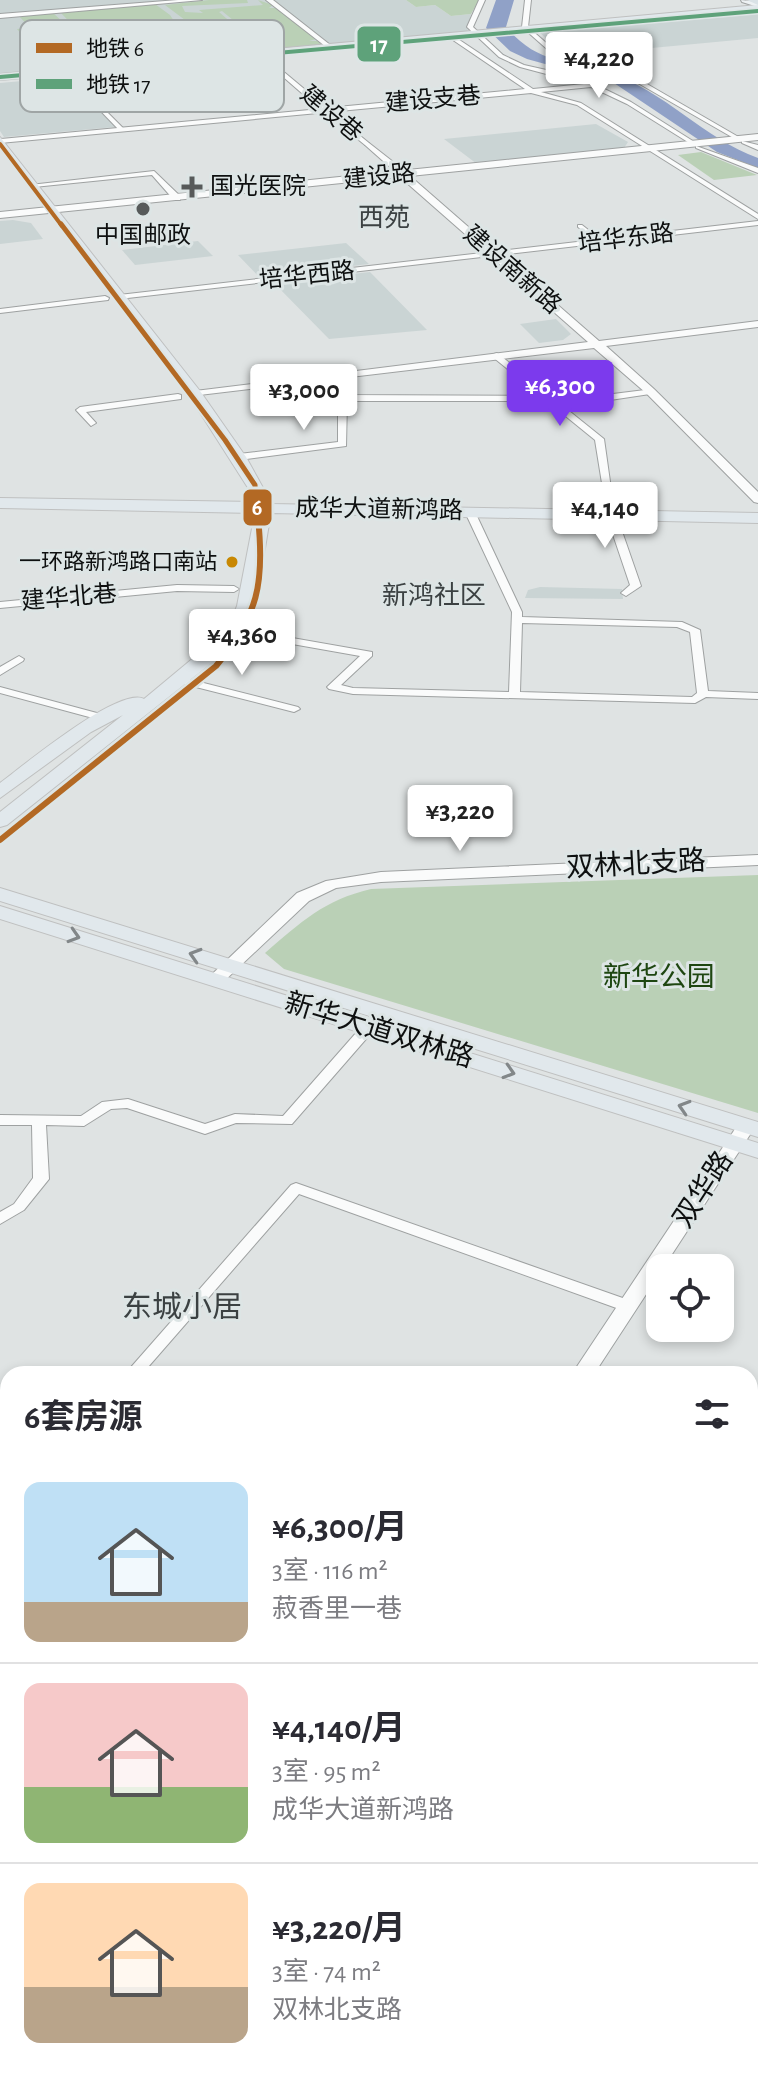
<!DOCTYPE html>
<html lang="zh">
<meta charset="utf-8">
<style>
:root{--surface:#fff;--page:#f7f7f7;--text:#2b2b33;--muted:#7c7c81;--line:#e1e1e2;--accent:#7c3aed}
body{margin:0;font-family:"Alegreya Sans","Noto Sans SC",sans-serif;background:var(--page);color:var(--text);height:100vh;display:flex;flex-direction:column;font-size:30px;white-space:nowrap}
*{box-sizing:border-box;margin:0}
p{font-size:26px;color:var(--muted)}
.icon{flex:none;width:44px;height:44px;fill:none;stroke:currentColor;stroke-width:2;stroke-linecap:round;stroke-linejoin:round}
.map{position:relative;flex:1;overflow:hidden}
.side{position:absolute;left:0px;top:1366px;width:758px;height:712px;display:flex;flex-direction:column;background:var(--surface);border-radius:24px 24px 0 0;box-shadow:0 4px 12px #0003}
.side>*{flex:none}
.fabs{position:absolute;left:646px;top:1254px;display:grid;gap:16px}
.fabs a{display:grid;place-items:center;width:88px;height:88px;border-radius:16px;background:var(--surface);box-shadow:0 4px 12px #0003;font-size:40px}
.price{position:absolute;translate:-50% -68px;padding:0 18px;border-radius:8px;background:#fff;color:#222;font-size:26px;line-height:52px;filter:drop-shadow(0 2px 4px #0008)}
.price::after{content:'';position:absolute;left:50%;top:48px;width:24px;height:18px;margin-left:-12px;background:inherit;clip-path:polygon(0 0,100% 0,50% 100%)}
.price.selected{background:var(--accent);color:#fff}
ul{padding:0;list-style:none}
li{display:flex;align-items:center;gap:24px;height:200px;padding:0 24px}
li+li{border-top:2px solid var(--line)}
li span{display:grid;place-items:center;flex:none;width:224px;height:160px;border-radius:16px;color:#555}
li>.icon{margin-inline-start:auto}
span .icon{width:96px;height:96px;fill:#fffc;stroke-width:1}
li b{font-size:34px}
h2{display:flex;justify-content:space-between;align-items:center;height:96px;padding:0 24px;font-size:34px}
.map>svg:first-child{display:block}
.built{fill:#cad4d4}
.green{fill:#bad0b6}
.water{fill:#90a1c7}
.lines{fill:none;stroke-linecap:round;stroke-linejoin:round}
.pedestrian-casing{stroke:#9ea1a1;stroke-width:2}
.minor-casing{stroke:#9ea1a1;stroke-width:2}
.tertiary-casing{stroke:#9ea1a1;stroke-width:2}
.secondary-casing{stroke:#9ea1a1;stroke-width:2}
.primary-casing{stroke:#bfc0c0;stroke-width:2}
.trunk-casing{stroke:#bfc0c0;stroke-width:2}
.pedestrian{fill:#fafbfb;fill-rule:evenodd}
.minor{fill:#fafbfb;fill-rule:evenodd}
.tertiary{fill:#fafbfb;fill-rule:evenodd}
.secondary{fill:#edf1f3;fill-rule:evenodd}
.primary{fill:#e1e8ec;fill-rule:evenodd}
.trunk{fill:#d9e2e6;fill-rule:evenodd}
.metro-1-far2-casing{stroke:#dde5e5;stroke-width:7}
.metro-1-far1-casing{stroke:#dde5e5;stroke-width:9}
.metro-1-casing{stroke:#dde5e5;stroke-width:11}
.metro-2-casing{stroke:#dde5e5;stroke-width:7}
.metro-1-far2{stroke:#b36924;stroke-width:4}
.metro-1-far1{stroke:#b36924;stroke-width:5}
.metro-1{stroke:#b36924;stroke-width:6}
.metro-2{stroke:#5ea27a;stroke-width:4}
.oneway{stroke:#828789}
.poi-dot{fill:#575a5a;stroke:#dde5e5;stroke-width:3}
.bus-dot{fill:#c88803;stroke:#dde5e5;stroke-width:3}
.labels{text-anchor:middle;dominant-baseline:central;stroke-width:6;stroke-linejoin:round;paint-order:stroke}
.far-bus-label{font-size:22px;fill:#0e1010;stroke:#dde5e5;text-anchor:end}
.far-street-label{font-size:24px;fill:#0e1010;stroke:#dde5e5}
.far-poi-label{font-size:24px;fill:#0e1010;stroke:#dde5e5;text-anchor:start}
.far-neighbourhood-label{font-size:26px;fill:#3b4142;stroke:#dde5e5}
.street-label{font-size:28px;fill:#0e1010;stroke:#dde5e5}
.park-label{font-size:28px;fill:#1e4611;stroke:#dde5e5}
.neighbourhood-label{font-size:30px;fill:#3b4142;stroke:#dde5e5}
.key{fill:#dde5e5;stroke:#9fa5a5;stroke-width:2}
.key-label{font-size:22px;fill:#0e1010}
.line-badge{stroke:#dde5e5;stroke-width:3}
.badge-label{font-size:22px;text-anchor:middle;font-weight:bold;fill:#fff}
</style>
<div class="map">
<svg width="758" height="2078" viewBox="0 0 758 2078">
<rect width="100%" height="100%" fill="#dfe3e3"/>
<!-- built -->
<path class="built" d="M0,0H406L416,7L435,5L451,16L471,14L467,33L0,74Z
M758,14V38L567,56L540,33Z
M68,77L115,127L4,137L0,131V83Z
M596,124L628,142L624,148L477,164L444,139Z
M13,220L31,223L43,239L0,244V221Z
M198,241L213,256L135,265L122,250Z
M346,243L369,264L259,277L238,255Z
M370,272L427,330L329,339L274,283Z
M556,319L571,334L563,340L539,343L520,324Z
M540,587L622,589L623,599L525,598L528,590Z"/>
<!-- green -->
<path class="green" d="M209,0H247L248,3L182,6L185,12L203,13L199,10L263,5L258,0L273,5L269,8H277L316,39L309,41H318L324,45L252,52L238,40L219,36L244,34L253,39L250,33L268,30H245L222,11L219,12L241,31L204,33L201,30L147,39L123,20L143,39L126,43L149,42L155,48L159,47L155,42L180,40L176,41L179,45L170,46L183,58L26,72L22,68L108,62L60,12L155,4L170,15L176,24L189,23L165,5Z
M406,0H479L471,14L451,16L435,5L416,7Z
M53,13L72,30L22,35L17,29L30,28L19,16Z
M701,152L757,175L714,180L678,155Z
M758,875V1113L284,969L265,953C301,922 324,900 371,889Z"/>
<!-- water -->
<path class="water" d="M496,0H514L506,27C539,65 565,59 609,73C664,90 704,139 758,158V168L717,152L614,83L527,59L510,51L486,28Z"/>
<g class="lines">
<defs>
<path id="pedestrian" d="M67,72L123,128V130H119L65,74Z
M323,109H327L369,143V145H365L323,111Z
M578,225H582L596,236L585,238V236L588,235L578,227Z"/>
<path id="minor" d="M178,0H202L0,18V14Z
M266,0H273L329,44V46H325Z
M479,0H485L473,27L503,55L524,65L582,78L631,102L696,143L691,144L627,104L591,87L541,92L581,103L758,214V219L577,105L531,93L0,143L1,139L320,109L258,55L260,52L327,108L525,89L450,38L452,35L533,89L584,84L520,67L499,57L467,27Z
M525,0H531L528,27L560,55L628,73L742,139L737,140L624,75L556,57L522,27Z
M742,141L758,145V150L742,143Z
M365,143H369L406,172V176H400L365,145Z
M696,146L758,168V173L696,148Z
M154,171L180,196V200H174L152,175L34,187L30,185Z
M758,221V225L119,299L115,297L119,295Z
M105,296L109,298L108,300L0,313V309Z
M497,353L552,396H597L653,389L654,391L650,394L597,402H558L604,439L614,510L606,508L595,440L547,401H347L346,446L239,460L234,457L239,454L338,442V399L320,379L324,376L344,395L541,396L494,358V354Z
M178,394L181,395V399L86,412L96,423L91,426L76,410L80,407Z
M470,509L475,512L522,612V617L682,622L700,630L708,691L758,693V699L706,697L695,703L353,694L329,689L327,687L360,656L235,634L230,631L235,628L372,652V656L341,685L353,688L509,692L512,612L465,512ZM522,623L677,627L690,632L697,693L692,697L520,692Z
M611,511L616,514L641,586L626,596L621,593L630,585L606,514Z
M177,585L234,586L239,589L234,592L177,591L0,608V602Z
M19,656L24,659L23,661L0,675V667Z
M180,677L298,707L300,709L294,712L176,682L174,680Z
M0,687L108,716L110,718L104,721L0,693Z
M368,1024L375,1028L373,1031L292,1124L236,1123L205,1134L127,1108L111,1109L84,1126L46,1125L49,1179L24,1210L0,1224V1212L14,1204L33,1178L32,1125H0V1115L81,1116L102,1102L128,1099L205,1124L235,1114L283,1116L363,1025Z
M296,1183L634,1302L636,1306L634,1310H622L299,1194L142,1374H125L291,1185Z
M758,1681V1708L750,1713V1686Z
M8,1880V1905L0,1908V1883Z
M329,2070H352L348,2078H325Z
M697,2070H720L717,2078H694Z"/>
<path id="tertiary" d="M758,134V140L410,176L599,341L758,321V327L606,346L654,389L758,492V503L754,502L646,393L594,348L191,396V392L195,391L588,342L400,177L0,218V212Z
M758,855V865L381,882L336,888L309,901L221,984H209L206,980L297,893L326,881L381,872Z
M746,1121L755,1127L663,1268H660V1273L594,1374H572L739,1123Z
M94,2070H125L122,2078H91Z"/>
<path id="secondary" d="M741,0L758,2V7L742,2Z
M0,1684L8,1687V1728L0,1726Z
M750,2026L758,2029V2075L746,2070H750Z"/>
<path id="primary" d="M758,5V11L0,80V74Z
M0,137L200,391L246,457L272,504L758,513V523L271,513C262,559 260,612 229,649L7,825L0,827V812L123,715L91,732L0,798V783C23,766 119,686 144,699L227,630L237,606L255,513L0,508V498L257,502L190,397L0,147Z
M0,888L758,1122V1137L0,901Z
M0,906L758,1143V1158L0,919Z"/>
<path id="trunk" d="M747,0H758V5Z"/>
</defs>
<!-- pedestrian casing -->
<use href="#pedestrian" class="pedestrian-casing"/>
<!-- minor casing -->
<use href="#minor" class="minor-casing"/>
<!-- tertiary casing -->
<use href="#tertiary" class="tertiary-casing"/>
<!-- secondary casing -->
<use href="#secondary" class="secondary-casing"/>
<!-- primary casing -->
<use href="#primary" class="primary-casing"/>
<!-- trunk casing -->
<use href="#trunk" class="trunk-casing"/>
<!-- pedestrian -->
<use href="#pedestrian" class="pedestrian"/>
<!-- minor -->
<use href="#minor" class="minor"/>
<!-- tertiary -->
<use href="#tertiary" class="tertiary"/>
<!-- secondary -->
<use href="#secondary" class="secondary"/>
<!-- primary -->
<use href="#primary" class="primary"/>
<!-- trunk -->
<use href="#trunk" class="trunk"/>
<defs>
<path id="metro-1-far2" d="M0,144L62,226"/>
<path id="metro-1-far1" d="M61,224L225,440L255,485L258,520"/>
<path id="metro-1" d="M0,840L216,666C258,615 265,584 258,518"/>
<path id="metro-2" d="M0,77L758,11"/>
</defs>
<!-- metro-1-far2 casing -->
<use href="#metro-1-far2" class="metro-1-far2-casing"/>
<!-- metro-1-far1 casing -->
<use href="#metro-1-far1" class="metro-1-far1-casing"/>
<!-- metro-1 casing -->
<use href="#metro-1" class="metro-1-casing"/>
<!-- metro-2 casing -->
<use href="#metro-2" class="metro-2-casing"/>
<!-- metro-1-far2 -->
<use href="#metro-1-far2" class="metro-1-far2"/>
<!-- metro-1-far1 -->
<use href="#metro-1-far1" class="metro-1-far1"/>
<!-- metro-1 -->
<use href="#metro-1" class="metro-1"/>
<!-- metro-2 -->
<use href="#metro-2" class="metro-2"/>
</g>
<!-- one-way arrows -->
<defs><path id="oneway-chevron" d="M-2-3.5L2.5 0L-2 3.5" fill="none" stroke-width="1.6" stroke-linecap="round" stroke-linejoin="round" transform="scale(2)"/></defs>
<g class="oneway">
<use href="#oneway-chevron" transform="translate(74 936) rotate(17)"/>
<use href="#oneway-chevron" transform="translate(195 955) rotate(-163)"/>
<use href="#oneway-chevron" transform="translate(509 1072) rotate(17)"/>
<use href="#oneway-chevron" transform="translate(684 1107) rotate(-163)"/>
</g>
<!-- markers -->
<g class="poi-dot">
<path d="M188 175h8v8h8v8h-8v8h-8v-8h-8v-8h8z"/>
<circle cx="143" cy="209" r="8"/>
</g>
<circle class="bus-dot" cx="232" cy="562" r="7"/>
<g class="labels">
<!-- far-bus labels -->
<g class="far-bus-label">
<text x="217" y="562">一环路新鸿路口南站</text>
</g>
<!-- far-street labels -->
<g class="far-street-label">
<text transform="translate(433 100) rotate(-5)">建设支巷</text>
<text transform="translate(331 114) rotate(40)">建设巷</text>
<text transform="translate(379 177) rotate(-6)">建设路</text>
<text transform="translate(626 239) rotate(-7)">培华东路</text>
<text transform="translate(512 270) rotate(41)">建设南新路</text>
<text transform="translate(307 276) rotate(-6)">培华西路</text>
<text transform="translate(379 510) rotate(1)">成华大道新鸿路</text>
<text transform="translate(69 598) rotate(-5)">建华北巷</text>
</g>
<!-- far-poi labels -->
<g class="far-poi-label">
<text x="210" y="187">国光医院</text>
<text x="143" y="236" text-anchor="middle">中国邮政</text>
</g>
<!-- far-neighbourhood labels -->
<g class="far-neighbourhood-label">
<text x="384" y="218">西苑</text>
<text x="434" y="596">新鸿社区</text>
</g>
<!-- street labels -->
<g class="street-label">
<text transform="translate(636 865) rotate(-3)">双林北支路</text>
<text transform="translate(379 1031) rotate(17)">新华大道双林路</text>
<text transform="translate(704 1190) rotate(-57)">双华路</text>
</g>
<!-- park labels -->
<g class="park-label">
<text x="659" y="978">新华公园</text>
</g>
<!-- neighbourhood labels -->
<g class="neighbourhood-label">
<text x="182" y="1308">东城小居</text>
</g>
</g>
<!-- legend -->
<rect x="20" y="20" width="264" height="92" rx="12" class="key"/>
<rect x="36" y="43" width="36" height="10" fill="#b36924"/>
<rect x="36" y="79" width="36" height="10" fill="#5ea27a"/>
<g class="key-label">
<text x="86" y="56">地铁 6</text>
<text x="86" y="92">地铁 17</text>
</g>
<g class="line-badge">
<rect x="356" y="25" width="46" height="38" rx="8" fill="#5ea27a"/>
<rect x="242" y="488" width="31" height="39" rx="8" fill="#b36924"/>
</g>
<g class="badge-label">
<text x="379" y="52">17</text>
<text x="257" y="515">6</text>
</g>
</svg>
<div class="fabs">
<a><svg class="icon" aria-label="locate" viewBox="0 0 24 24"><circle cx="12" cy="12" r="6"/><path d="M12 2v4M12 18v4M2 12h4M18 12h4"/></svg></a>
</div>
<b class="price" style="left:599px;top:100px">¥4,220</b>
<b class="price selected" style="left:560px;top:428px">¥6,300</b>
<b class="price" style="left:304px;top:432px">¥3,000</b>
<b class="price" style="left:605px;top:550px">¥4,140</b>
<b class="price" style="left:242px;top:677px">¥4,360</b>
<b class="price" style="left:460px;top:853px">¥3,220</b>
<section class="side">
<h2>6套房源<svg class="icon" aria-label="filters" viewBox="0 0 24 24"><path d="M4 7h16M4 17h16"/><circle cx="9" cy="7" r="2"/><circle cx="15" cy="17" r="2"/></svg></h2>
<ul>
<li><span style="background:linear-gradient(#bfe0f5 75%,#b9a48a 0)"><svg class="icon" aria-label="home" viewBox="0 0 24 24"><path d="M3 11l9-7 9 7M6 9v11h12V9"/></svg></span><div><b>¥6,300/月</b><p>3室 · 116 m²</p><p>菽香里一巷</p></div></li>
<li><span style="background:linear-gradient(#f6c9c9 65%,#8fb573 0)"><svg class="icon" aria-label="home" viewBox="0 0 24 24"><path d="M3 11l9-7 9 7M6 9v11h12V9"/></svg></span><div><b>¥4,140/月</b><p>3室 · 95 m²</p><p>成华大道新鸿路</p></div></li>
<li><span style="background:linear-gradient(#ffd9b3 65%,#b9a48a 0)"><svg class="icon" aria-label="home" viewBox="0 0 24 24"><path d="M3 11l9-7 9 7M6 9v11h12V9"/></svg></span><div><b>¥3,220/月</b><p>3室 · 74 m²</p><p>双林北支路</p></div></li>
</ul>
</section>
</div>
